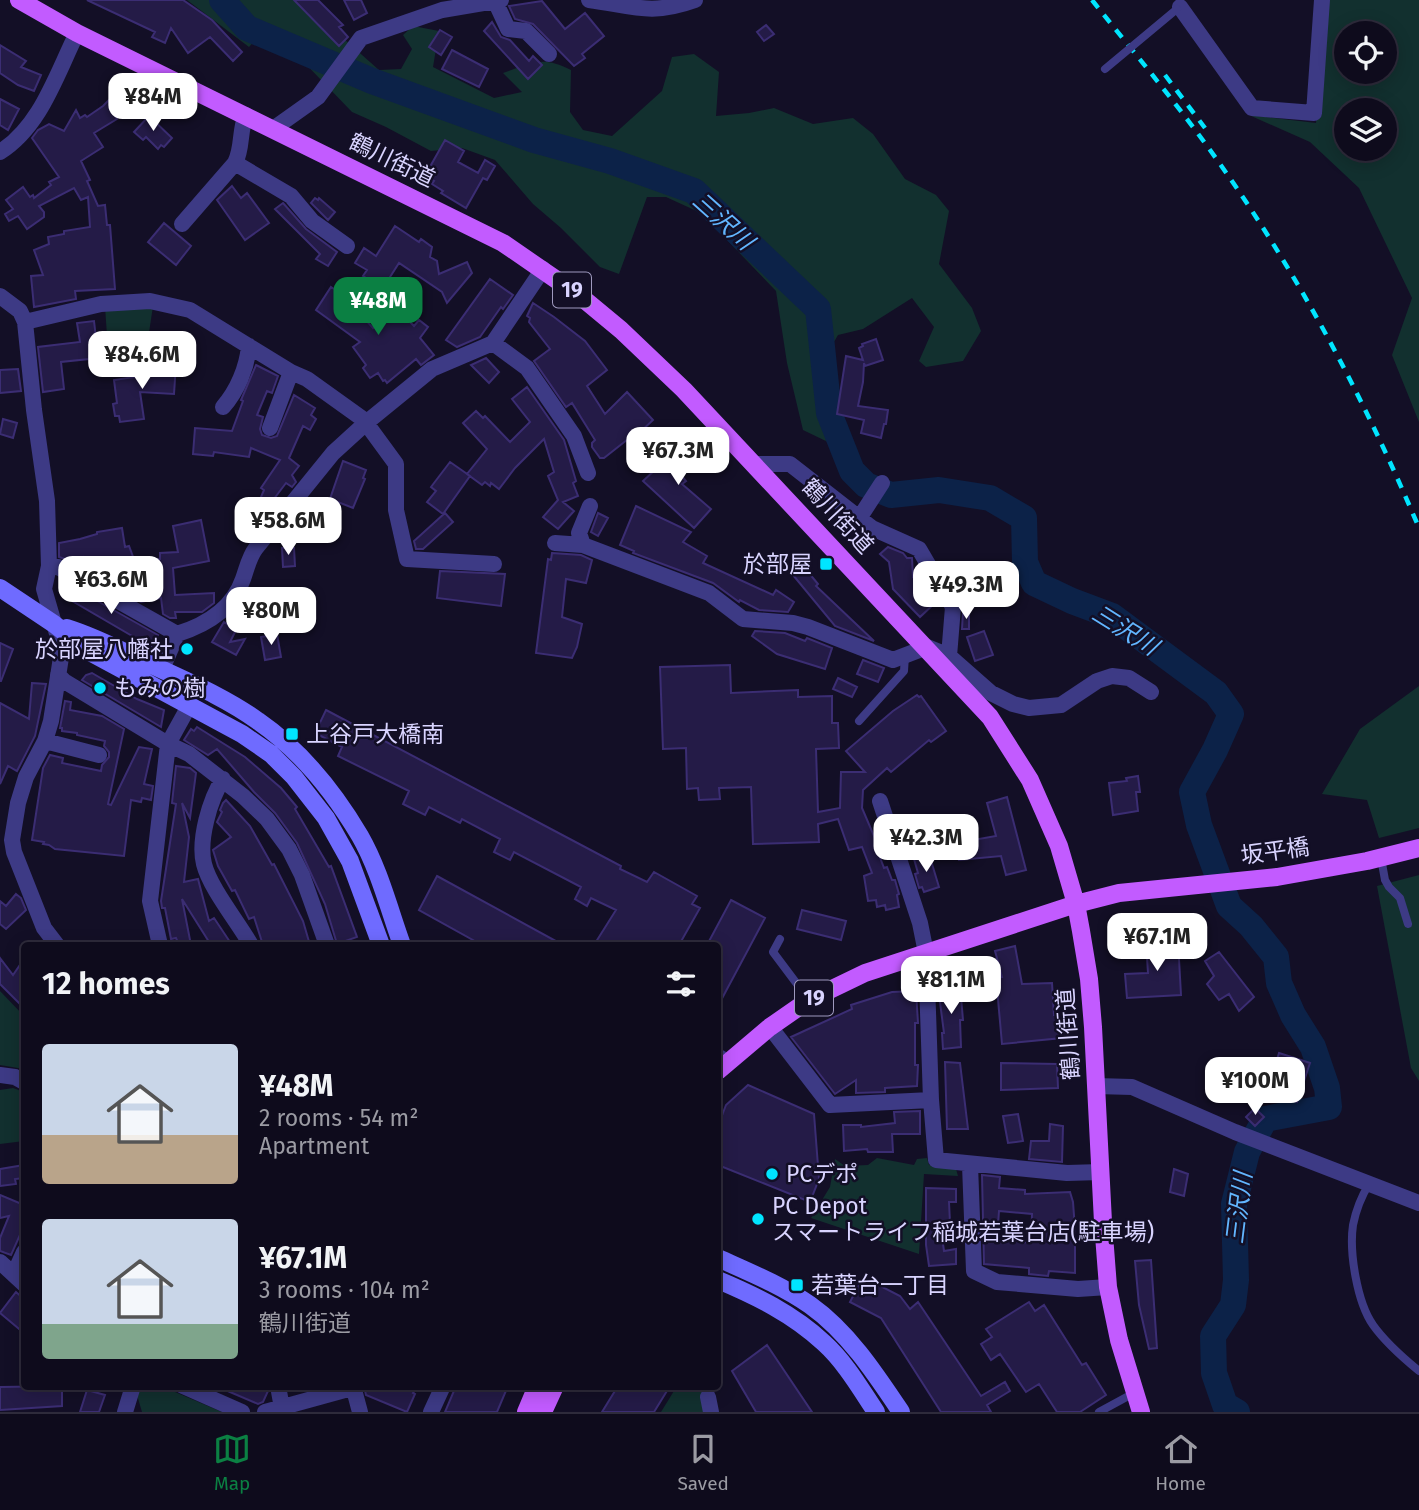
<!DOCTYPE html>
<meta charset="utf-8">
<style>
:root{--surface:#0e0b1c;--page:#1c1929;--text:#f1f3f6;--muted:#9b9ba3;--line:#2e2b3b;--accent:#0b8043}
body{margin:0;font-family:"Fira Sans","Noto Sans JP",sans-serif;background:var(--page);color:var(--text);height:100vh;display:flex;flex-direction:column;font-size:26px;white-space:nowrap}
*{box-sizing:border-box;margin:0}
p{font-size:23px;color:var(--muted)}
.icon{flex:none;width:38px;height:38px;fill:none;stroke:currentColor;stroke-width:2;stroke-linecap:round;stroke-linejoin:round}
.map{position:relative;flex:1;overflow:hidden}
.side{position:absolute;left:21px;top:942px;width:700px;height:448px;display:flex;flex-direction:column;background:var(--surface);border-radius:7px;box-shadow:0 4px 18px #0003,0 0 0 2px var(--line)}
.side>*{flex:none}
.tools{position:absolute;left:1334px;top:21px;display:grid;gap:14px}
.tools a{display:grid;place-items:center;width:63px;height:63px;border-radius:50%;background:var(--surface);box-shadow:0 4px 18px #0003,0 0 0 2px var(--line);font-size:35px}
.price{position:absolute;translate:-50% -60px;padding:0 16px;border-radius:14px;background:#fff;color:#222;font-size:23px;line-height:46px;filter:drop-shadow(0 2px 4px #0008)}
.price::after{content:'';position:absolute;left:50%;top:42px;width:21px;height:16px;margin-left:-10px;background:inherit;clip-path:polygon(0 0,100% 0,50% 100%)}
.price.current{background:var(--accent);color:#fff}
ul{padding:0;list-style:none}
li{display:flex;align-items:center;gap:21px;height:175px;padding:0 21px}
li span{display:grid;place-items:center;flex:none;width:196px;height:140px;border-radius:7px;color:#555}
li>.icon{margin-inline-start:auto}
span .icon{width:84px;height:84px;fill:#fffc;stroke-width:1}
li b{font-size:30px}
h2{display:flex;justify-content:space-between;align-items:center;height:84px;padding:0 21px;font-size:30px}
.dock{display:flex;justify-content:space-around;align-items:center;height:98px;border-top:2px solid var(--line);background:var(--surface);font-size:19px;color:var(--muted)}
.dock a{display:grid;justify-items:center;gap:4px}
.dock .current{color:var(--accent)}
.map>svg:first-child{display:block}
.green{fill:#12302f;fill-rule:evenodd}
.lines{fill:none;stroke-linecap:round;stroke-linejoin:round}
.river{stroke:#0c2248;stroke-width:26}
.building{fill:#241b47;stroke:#3b2d73;stroke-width:2;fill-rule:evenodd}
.lane{stroke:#3d3a85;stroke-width:8}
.street{stroke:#3d3a85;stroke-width:16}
.secondary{stroke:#6f6bff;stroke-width:18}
.primary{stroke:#c25bff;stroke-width:18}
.rail{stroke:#00e5ff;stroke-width:4.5;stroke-dasharray:10 9;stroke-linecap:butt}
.lane-bridge{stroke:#3d3a85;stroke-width:8}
.poi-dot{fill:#00e5ff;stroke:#130f26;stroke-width:2.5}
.labels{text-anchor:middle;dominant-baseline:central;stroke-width:5;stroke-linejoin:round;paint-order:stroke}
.shield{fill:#130f26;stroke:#9e99be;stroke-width:2}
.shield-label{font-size:21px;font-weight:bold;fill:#d9d4ff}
.street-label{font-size:23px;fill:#d9d4ff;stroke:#130f26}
.poi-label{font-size:23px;fill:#d9d4ff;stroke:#130f26;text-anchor:start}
.water-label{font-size:24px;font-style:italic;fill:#62b6ff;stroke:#130f26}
</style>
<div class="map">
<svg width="1419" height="1412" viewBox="0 0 1419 1412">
<rect width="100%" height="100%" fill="#130f26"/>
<!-- green -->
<path class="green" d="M187,0H300L379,70L401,69L412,49L403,35L413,26L439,31L433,67L494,98L522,92L503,73C532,63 542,55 571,70L570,112L583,130L612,136L662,91L672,57L694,54L719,72L716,116L749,113L774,108L813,124L853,118L873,134L905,179L936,195L949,211L939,264L972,308L981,331L963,361L926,367L919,361L934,327L912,298L863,329L838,335L816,373L830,443L803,430L787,363L776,291L701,213L666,197H647L619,274L600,267L561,228L533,204L495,160L462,148L431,151L386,127L352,112L268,25L249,47Z
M1324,0H1419V422L1392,355L1412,298L1359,188L1310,142L1249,115L1316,123ZM1346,33H1384V72H1346ZM1346,110H1384V149H1346Z
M105,306H153L144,366H109Z
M1419,686V828L1379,838L1367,800L1322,794L1360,729Z
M1419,875V1081L1411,1068L1377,886Z
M0,991L24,1016V1069L0,1065Z
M13,1088L24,1092V1141L0,1144V1090Z
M877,1158L914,1165L917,1159L927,1158L929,1165L956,1169L958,1176L924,1174L919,1254L811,1218L830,1187L835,1159L845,1166L868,1165Z
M141,1386H161L222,1412H142L137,1395Z
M677,1386H703V1401L706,1412H661Z"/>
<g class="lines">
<!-- river -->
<path class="river" d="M222,0L247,28L372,81L534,140L610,161L694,191L818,309L829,413L852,471L866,485L891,495L939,490L990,498L1024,518L1025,562L1034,583L1072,601L1112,616L1216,693L1231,714L1215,750L1192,792L1199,825L1229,906L1251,926L1276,957L1279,983L1293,1015L1313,1047L1327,1088L1329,1107L1265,1119L1247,1152L1234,1204L1236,1280L1233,1305L1213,1336L1214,1373L1225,1405L1237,1412"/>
</g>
<!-- building -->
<path class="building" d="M87,0H183L212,20L242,52L233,61L210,37L188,53L171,28L165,43L152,37L155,32Z
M294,0H318L343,25L339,27L348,37L339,46Z
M344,0H361L367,13L354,20Z
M542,1L565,29L585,13L604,36L582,54L585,58L574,66L533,24L515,19L509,6Z
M492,22L501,37L510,40L529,61L533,56L542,65L528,79L484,31Z
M766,25L774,34L764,41L757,32Z
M440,30L452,37L441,55L429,47Z
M0,45L26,61L21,67L41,75L34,91L18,85L0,73Z
M452,50L488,69L479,87L442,69Z
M118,91L128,100L114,114L117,119L94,133L103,147L81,161L90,180L87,181L98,206L105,205L107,225H110L115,289L75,291L76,299L34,307L31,276L43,275L34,250L49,244L48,237L64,234V231L90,227L88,197L81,200L74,188L39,206L44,212V217L27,229L18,216L9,221L5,214L13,209L6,200L23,187L30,197L33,195L34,198L51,185L49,182L59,177L32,138L38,130L49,124L64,131L76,110L80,118L85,115L87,117L103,106Z
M0,99L19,109L8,130L0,125Z
M149,116L172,138L164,147L161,145L158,149L146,137L143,140L134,132Z
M445,140L464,151L458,162L478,173L485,160L495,166L487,180L483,178L466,208L441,193L443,191L432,184L434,181L430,179L436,168L431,165Z
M232,186L241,198L247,193L269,223L245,240L217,200Z
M315,198L318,200L319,198L335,212L328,220L311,203Z
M283,203L306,229L337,252L328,266L316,259L320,254L275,209Z
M164,223L191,246L176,265L148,242Z
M395,226L419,242L421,239L432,247L430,257L437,261L439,274L467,262L472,273L447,303L442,292L399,263L383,288L363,276L367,270L355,263L364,248L376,256Z
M490,279L513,295L503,309L501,307L480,337L457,347L446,340Z
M331,287L357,304L355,308L373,328L394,306L414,326L419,320L428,327L420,338L434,355L421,365L416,359L387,383L385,380L383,381L378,373L370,378L363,368L366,365L353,347L360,342L316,310Z
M533,303L554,317L585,341L607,370L587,386L605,414L627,392L653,420L638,434L637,432L604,458H600L592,447V443L595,440L572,403L566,407L534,361L550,349L529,322L530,318L527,316Z
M94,321L98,355L89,356V359L61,362L64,389L43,392L38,347L80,342L77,323Z
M876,339L883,360L865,366L864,363L863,382L858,406L888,410L886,424H884L881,438L861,433L864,420L837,414L846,356L863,360L859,348L863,346L862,344Z
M486,358L499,372L489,383L471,365Z
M159,363L176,364L174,394L140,392L144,419L120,422L119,416H115L113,404L117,403L114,380L154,374L155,368L158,369Z
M256,365L278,376L272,393L267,391L257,415L263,417L260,429L262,435L271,438L277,436L294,395L315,408L311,415L316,419L310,430L303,426L289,458L299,466L292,475L296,482L292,487L286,483L270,504L261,497L264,490L261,488L280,460L251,448L249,457L214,452L213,456L193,454L195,428L232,431L243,401L241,400Z
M18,369L21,391L0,393V370Z
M527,387L564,440L576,481L573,483L578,496L563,502L574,511L558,529L543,517L558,500L548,476L554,472L544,439L515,468L499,489L491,483L490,486L485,482L482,485L467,474L487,449L463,423L476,411L483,418L485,416L510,442L530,422L512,399Z
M3,419L17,423L13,438L0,434Z
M682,445L695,460L679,473L686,481L682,484L711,509L694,528L643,481Z
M343,461L366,470L363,478L365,479L353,508L330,499Z
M450,462L470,476L443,514L427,502L436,491L431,487Z
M262,502L272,511L261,524L252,516Z
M636,506L691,532L683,542L707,556L703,563L773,595L776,590L794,602L788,612L759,610L740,600L739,602L713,583L633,553L634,551L620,545Z
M445,513L453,522L423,549H416L414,541Z
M598,513L608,518L598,536L591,532Z
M201,520L209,561L173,568L175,595L214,593V603L202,612H175L176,618H170L163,614L161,598L141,602L134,598L130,581L125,582L121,563L86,569L83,557L68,560L59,557V543L80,539L97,534V532L122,528L125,547L129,546L135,562L160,559V553L178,552L173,526Z
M888,547L903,553L907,558H912L913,577L920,576L923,589L928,586L937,601L920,617L893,589L889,562L880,554Z
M282,548H294L295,566L283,567Z
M552,553L581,555L592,560L586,583L566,579L562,617L582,624L577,647L572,658L536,653L548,559L551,560Z
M955,565L971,592L960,598L956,591V584L953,586L946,575L955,570Z
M803,566L818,584L816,586L874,641L835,626L793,575Z
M440,571L505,574L501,606L437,598Z
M67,584L158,635L151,647L62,595Z
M963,612H969V629H962Z
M224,622L236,630L230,642L245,639L236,655L212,642Z
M755,631L785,633L805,641L807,638L832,648L825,669L777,654L752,636Z
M984,631L993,655L975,661L967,637Z
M277,634L281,657L265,660L261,637Z
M0,643L13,649L1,681H0Z
M863,660L884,668L878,682L857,674Z
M730,665L731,693L798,690V697L832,696V723H838L839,748L816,749L818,812L840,808L841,772H865L846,751L893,711L917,695L919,697L921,696L946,731L931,742L929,740L891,772L887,768L863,790L862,808L877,843L875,844L884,868L887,867L892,880H895L899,894L897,895L899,907L886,910L885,905L877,907L876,900L868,901L864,876L872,873L862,847L849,850L838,819L818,824L819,842L753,844L751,787L719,788L720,799L699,800L698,788L687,789L686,748L663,749L660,667Z
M92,673L137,699L164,710L161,727L82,680L86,675Z
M838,678L857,687L852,697L833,689Z
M32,683L46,684L35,736L17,771L8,766L0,784V703L29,719Z
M65,701L71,702L70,710L102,716L124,729L108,804L111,805L139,747L152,749L144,784L153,786L151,800L142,798L141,802L131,800L124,856L55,849L49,845L43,844L44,842L32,840L43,768L50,755L63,758L62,763L101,771L102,765L109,757V752L104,746L105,741L77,735V733L62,731V728H60Z
M326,710L621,866L620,869L647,882L654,872L697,896L692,904L700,908L679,945H594L616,910L591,898L587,906L575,899L581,887L514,852L510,860L494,852L500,839L462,819L460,823L429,807L425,815L403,804L409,791L338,756L342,747L315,733Z
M197,727L245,757L281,788L297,807L295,809L329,867L331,866L357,937L337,944L325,904L297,843L275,813L254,792L217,749L208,755L184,740L191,729L194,731Z
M176,766L190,768L196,773L190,818L182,803L189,837L184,882L198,879L209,921L214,918L232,945H211L182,899L191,945H179L176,938L171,939L165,908H162L161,901L176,804L172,803Z
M1138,776L1140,792H1136L1138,811L1113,815L1109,783L1127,781L1126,778Z
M1007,797L1026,870L1006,875L1001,856L959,860L956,843L996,836L987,803Z
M226,800L250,826L272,865L274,864L303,921L310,945H263L254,917L249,919L235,890L232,891L218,866L213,850L231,837L217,822L222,812L220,810L223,803Z
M929,854L939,887L924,892L922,887L919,888L915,874L918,873L914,859Z
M437,876L563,945H482L419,910Z
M16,894L21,898L26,910L6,929L0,924V901L6,906Z
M731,900L765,918L718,1006V945H707Z
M802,910L846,921L841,940L797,929Z
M1178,941L1181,995L1127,998L1125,974L1148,973L1146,942Z
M1015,946L1022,984L1052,983L1054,1015H1059L1062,1038L1002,1044L996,977H1002L995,951Z
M1219,952L1254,997L1239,1011L1229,994L1219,1000L1207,984L1214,976L1205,961Z
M0,958L13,975L24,959V1008L0,984Z
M960,985L963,1020H960L961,1047L943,1049L942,1033H944L938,987Z
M916,991L918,1023H915V1065H918L917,1086L885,1088V1092L856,1093V1080L835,1094L791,1037L852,1009L851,1005L892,992Z
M1279,1053L1310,1063L1297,1102L1267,1092Z
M945,1062L960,1063L968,1129H947Z
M1001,1063L1057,1064L1058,1088L1001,1090Z
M748,1085L814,1114L819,1179L810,1202L718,1165V1126L726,1105Z
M1255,1108L1264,1117L1255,1126L1246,1117Z
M920,1111V1134H892L893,1152H868L867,1149L844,1151L843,1125H861V1127L895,1123L894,1112Z
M1018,1114L1023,1141L1008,1143L1003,1116Z
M1050,1124L1063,1126L1062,1162L1029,1159L1031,1141H1049Z
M24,1165V1178L15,1179L16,1184L0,1186V1169Z
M1174,1169L1188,1174L1184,1196L1170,1192Z
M982,1175L1000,1177L999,1188L1025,1190V1194L1070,1192L1073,1202L1075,1229V1273L1049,1271L1048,1276L1029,1274V1268L984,1264ZM999,1211L1032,1214L1031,1243L997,1239Z
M926,1188L956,1189V1202H949L950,1223H940L944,1251L956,1249V1264L929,1266L926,1245Z
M0,1195L24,1205V1226L11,1255L0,1251V1238L9,1216L0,1218Z
M1151,1260L1157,1348L1149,1349L1139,1305L1135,1261Z
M863,1277L900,1296L910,1309L918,1302L981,1396L1005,1382L1010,1391L987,1405L991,1412H941L881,1318L850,1302Z
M16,1292L24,1299V1333L0,1313Z
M1029,1302L1035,1311L1044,1305L1082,1365L1086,1363L1106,1395L1080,1412H1057L1039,1384L1026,1392L1000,1354L991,1360L981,1344L992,1337L986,1329Z
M767,1345L812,1412H756L732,1371Z
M62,1386V1406L0,1410V1387Z
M216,1386H268V1391L263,1402L258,1404Z
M364,1386H416L413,1393L415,1394L407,1412L366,1395Z
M456,1386H508L497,1412H445Z
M618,1386H670L654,1412H602Z
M87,1390L105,1395L99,1412H80Z"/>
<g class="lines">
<!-- lane -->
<path class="lane" d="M859,721L904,671L905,656
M1381,858L1385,880L1389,887L1400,898L1408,924
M780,939L773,952L809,1000
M718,1052L730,1059
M1369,1184C1361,1197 1356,1210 1353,1225C1349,1252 1357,1302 1373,1325C1385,1342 1402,1357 1419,1371
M1099,1412L1134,1393"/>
<!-- street -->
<path class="street" d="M589,0C633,6 651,16 695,0
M495,1L508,29L526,31L549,54
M1180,7L1252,108L1314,113L1322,0
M273,129L318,97L361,38L442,10L501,0
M0,152C41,126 56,75 77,33
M235,163L291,196L312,221L347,246
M182,224L235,163C243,148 239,131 246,115
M0,296L20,311L25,322L34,410L47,501L49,566L44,589L62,651L51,721L45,741L26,777L18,803L12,840L14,852L44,928L57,945
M25,322L101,304L150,301L190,310L291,372L307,379L367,422L333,453L256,548C249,557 247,568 243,579C233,608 206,625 177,634
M493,343L527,368L574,436L588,473
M223,407C237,391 247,368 249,346
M367,422L432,369L493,343L543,269
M366,423L396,464V510L407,559L494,564
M270,428L291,372
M756,464H790L872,528L919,549L953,607L949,656
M860,517L882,483
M555,543L583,545L709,593L743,619L793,623L808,627L893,660L927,647L949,656L991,693L1013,704L1029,708L1061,705L1097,681L1112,676L1129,678L1151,692
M583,545L579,533L590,506
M49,566L58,567L177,634L162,669
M58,675L64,681L168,744L189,754L243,796L267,819L289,849L302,875L327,945
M45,741L99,755
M223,779C210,799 198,840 204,864C210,888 238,922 251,945
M880,801L920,923L926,953L931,1100L936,1160L1067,1173L1101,1172
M160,945L150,901L168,744L189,706
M770,1027L830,1105L931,1100
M0,1075L15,1077L24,1082
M1096,1086L1132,1087L1235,1132L1419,1203
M970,1165L974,1271L997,1282L1078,1289L1108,1287
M0,1262L24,1284
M14,1274L24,1252
M183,1386L242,1412
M278,1386L282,1408
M353,1386L360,1412
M708,1397L711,1412
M125,1412L133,1386
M265,1412L352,1388
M431,1412L443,1386"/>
<!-- secondary -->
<path class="secondary" d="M0,588L54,624L88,651L242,734L271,754L294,777L326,818L350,861L381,945
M67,628C96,637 122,651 150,664C186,681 225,697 258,721C300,750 334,792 360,836C379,869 389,909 402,945
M718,1258C749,1272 781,1285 810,1305C848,1332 875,1373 901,1412
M718,1280C756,1296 793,1314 824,1343C845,1362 860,1388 876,1412"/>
<!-- primary -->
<path class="primary" d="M19,0L77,33L503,243L580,296L621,330L684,390L990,717L1030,780L1059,846L1076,904L1081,931L1089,979L1093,1027L1103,1222L1108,1287L1119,1340L1141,1412
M718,1071L770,1027L809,1000L865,973L1076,904L1119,893L1277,877L1367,861L1419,848
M526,1412L537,1386
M543,1412L555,1386"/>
<!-- rail -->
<path class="rail" d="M1092,0C1135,54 1180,107 1220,164C1300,277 1365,400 1419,528
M1165,75L1205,128"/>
<!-- lane-bridge -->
<path class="lane-bridge" d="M1105,69L1177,9"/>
</g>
<!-- markers -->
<g class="poi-dot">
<rect x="819" y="557" width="14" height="14" rx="3.5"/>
<circle cx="187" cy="649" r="7"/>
<circle cx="100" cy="688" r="7"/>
<rect x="285" y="727" width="14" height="14" rx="3.5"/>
<circle cx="772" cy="1174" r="7"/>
<circle cx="758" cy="1219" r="7"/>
<rect x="790" y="1278" width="14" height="14" rx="3.5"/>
</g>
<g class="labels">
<!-- shield labels -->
<g class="shield">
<rect x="553" y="272.5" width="38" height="35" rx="5"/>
<rect x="795" y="980.5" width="38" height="35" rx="5"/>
</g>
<g class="shield-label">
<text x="572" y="290">19</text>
<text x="814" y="998">19</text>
</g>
<!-- street labels -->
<g class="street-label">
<text transform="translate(392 160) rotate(26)">鶴川街道</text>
<text transform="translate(838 516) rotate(47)">鶴川街道</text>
<text transform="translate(1275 851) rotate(-8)">坂平橋</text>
<text transform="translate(1068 1034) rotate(-94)">鶴川街道</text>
</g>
<!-- poi labels -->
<g class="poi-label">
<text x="812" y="564" text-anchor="end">於部屋</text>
<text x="173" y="649" text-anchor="end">於部屋八幡社</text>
<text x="114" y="688">もみの樹</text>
<text x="306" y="734">上谷戸大橋南</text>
<text x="786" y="1174">PCデポ</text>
<text x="772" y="1206">PC Depot<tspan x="772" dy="26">スマートライフ稲城若葉台店(駐車場)</tspan></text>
<text x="811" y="1285">若葉台一丁目</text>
</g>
<!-- water labels -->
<g class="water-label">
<text transform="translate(723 221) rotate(42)">三沢川</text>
<text transform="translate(1125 630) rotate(32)">三沢川</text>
<text transform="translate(1239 1208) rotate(-83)">三沢川</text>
</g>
</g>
</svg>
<div class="tools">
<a><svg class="icon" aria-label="locate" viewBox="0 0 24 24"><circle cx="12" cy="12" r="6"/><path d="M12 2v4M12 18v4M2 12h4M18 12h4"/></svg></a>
<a><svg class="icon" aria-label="layers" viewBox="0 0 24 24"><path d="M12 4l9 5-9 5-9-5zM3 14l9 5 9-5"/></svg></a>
</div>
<b class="price" style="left:153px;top:133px">¥84M</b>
<b class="price current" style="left:378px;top:337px">¥48M</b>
<b class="price" style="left:142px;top:391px">¥84.6M</b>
<b class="price" style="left:678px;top:487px">¥67.3M</b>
<b class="price" style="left:288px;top:557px">¥58.6M</b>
<b class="price" style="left:111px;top:616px">¥63.6M</b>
<b class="price" style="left:966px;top:621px">¥49.3M</b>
<b class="price" style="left:271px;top:647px">¥80M</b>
<b class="price" style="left:926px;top:874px">¥42.3M</b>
<b class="price" style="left:1157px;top:973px">¥67.1M</b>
<b class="price" style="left:951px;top:1016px">¥81.1M</b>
<b class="price" style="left:1255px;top:1117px">¥100M</b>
<section class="side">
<h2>12 homes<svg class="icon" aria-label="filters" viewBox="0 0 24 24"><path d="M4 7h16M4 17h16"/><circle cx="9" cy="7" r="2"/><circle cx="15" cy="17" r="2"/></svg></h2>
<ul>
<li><span style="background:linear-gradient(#c9d6e8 65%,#b9a48a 0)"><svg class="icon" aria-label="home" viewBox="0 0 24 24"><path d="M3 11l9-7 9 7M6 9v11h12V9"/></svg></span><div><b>¥48M</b><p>2 rooms · 54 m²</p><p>Apartment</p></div></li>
<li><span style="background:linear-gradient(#c9d6e8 75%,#7fa58c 0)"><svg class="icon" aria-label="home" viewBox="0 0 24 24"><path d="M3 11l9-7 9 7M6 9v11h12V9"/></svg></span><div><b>¥67.1M</b><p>3 rooms · 104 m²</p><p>鶴川街道</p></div></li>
</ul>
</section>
</div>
<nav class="dock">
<a class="current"><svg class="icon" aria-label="map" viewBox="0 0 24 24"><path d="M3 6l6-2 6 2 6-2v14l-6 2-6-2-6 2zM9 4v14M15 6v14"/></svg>Map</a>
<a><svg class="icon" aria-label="saved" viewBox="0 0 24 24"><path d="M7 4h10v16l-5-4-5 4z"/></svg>Saved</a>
<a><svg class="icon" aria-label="home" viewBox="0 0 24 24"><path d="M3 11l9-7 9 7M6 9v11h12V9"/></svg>Home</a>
</nav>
